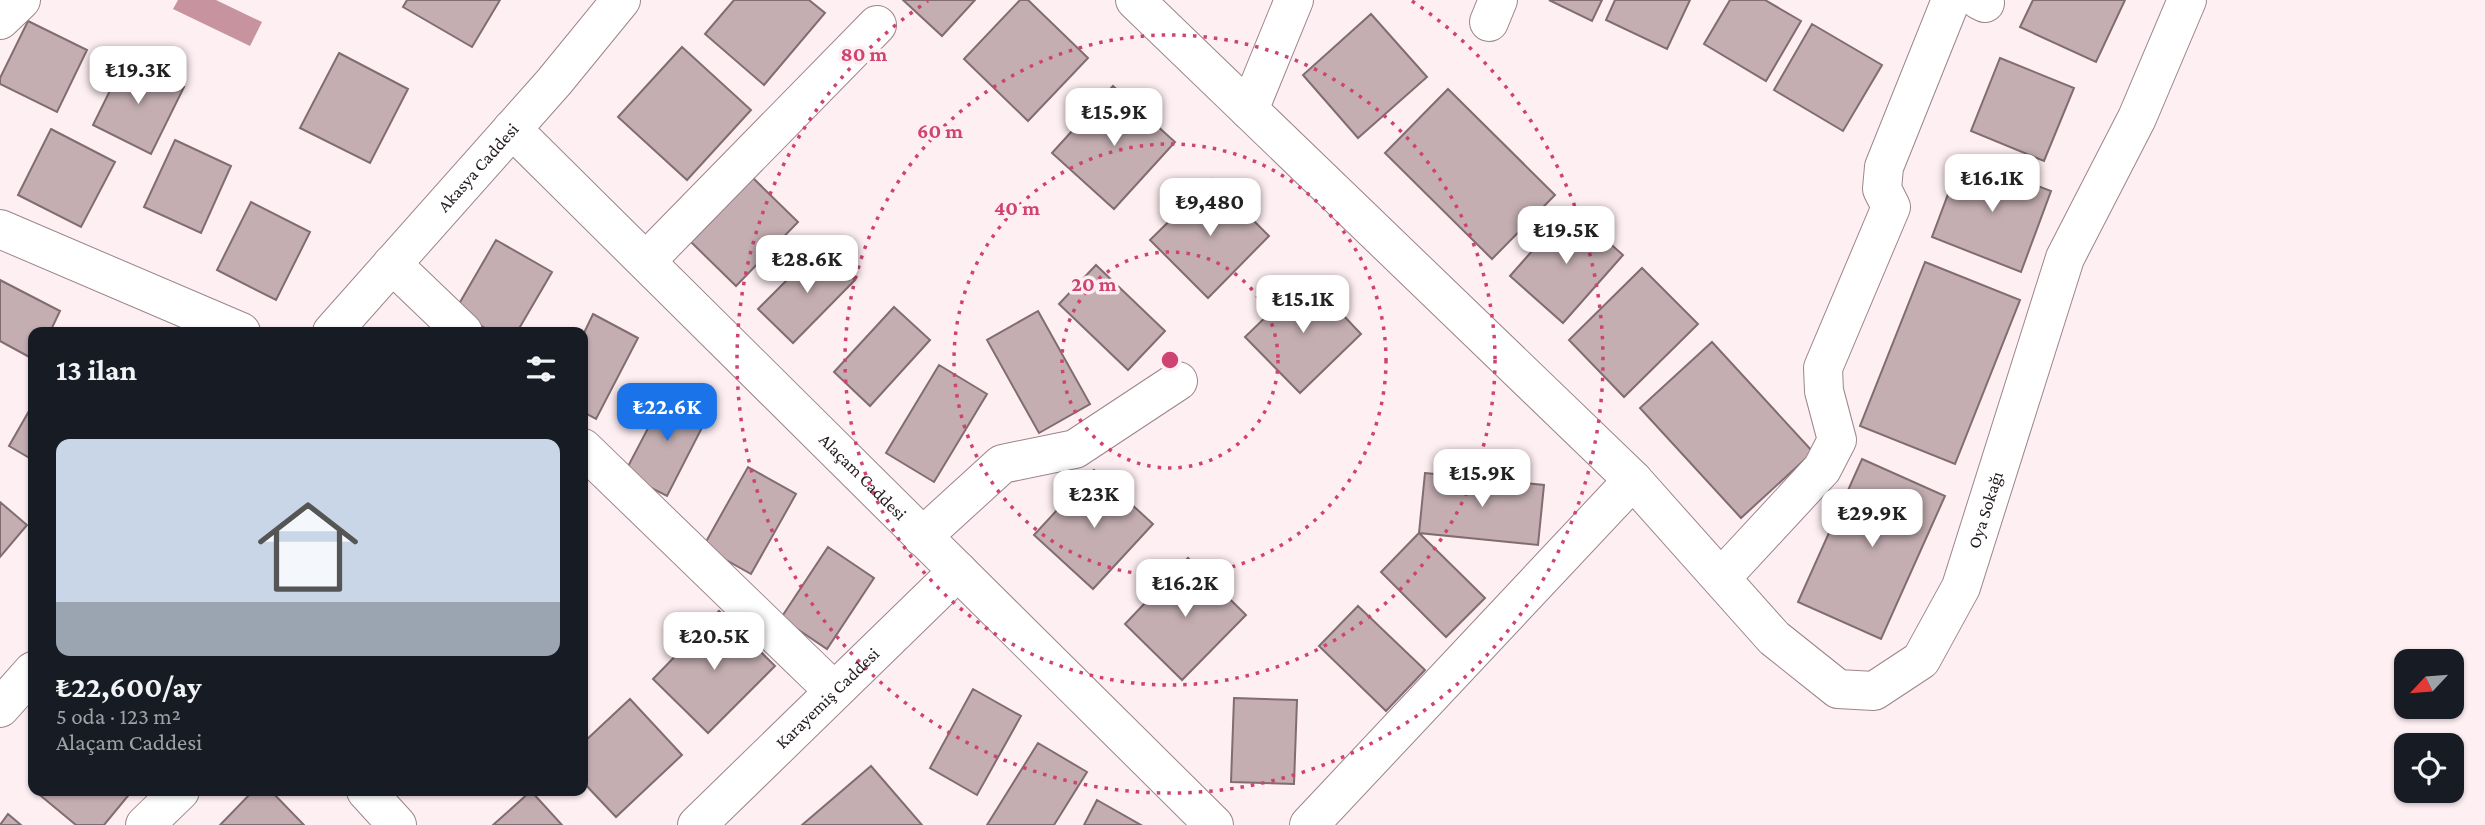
<!DOCTYPE html>
<html lang="tr">
<meta charset="utf-8">
<style>
:root{--surface:#171b24;--page:#20242c;--text:#f1f3f6;--muted:#9ea1a6;--accent:#1a73e8}
body{margin:0;font-family:"Crimson Pro",serif;background:var(--page);color:var(--text);height:100vh;display:flex;flex-direction:column;font-size:26px;white-space:nowrap}
*{box-sizing:border-box;margin:0}
p{font-size:23px;color:var(--muted)}
.icon{flex:none;width:38px;height:38px;fill:none;stroke:currentColor;stroke-width:2;stroke-linecap:round;stroke-linejoin:round}
.map{position:relative;flex:1;overflow:hidden}
.panel{position:absolute;left:28px;top:327px;width:560px;height:469px;display:flex;flex-direction:column;background:var(--surface);border-radius:14px;box-shadow:0 2px 5px #0004}
.panel>*{flex:none}
.needle{width:46px;rotate:244deg}
.fabs{position:absolute;left:2394px;top:649px;display:grid;gap:14px}
.fabs a{display:grid;place-items:center;width:70px;height:70px;border-radius:14px;background:var(--surface);box-shadow:0 2px 5px #0004;font-size:35px}
.price{position:absolute;translate:-50% -60px;padding:0 16px;border-radius:14px;background:#fff;color:#222;font-size:23px;line-height:46px;filter:drop-shadow(0 2px 4px #0008)}
.price::after{content:'';position:absolute;left:50%;top:42px;width:21px;height:16px;margin-left:-10px;background:inherit;clip-path:polygon(0 0,100% 0,50% 100%)}
.price.active{background:var(--accent);color:#fff}
ul{padding:0;list-style:none}
li{display:grid;align-content:center;gap:14px;height:371px;padding:0 28px}
li span{display:grid;place-items:center;height:217px;border-radius:14px;color:#555}
li>.icon{margin-inline-start:auto}
span .icon{width:126px;height:126px;fill:#fffc;stroke-width:1}
li b{font-size:30px}
h2{display:flex;justify-content:space-between;align-items:center;height:84px;padding:0 28px;font-size:30px}
.map>svg:first-child{display:block}
.water{fill:#c7939f}
.building{fill:#c4aeb2;stroke:#816c71;stroke-width:2}
.lines{fill:none;stroke-linecap:round;stroke-linejoin:round}
.minor-casing{stroke:#9b858a;stroke-width:40}
.minor{stroke:#fff;stroke-width:38}
.ring{fill:none;stroke:#cf4372;stroke-width:3.5;stroke-dasharray:3.5 7}
.labels{text-anchor:middle;dominant-baseline:central;stroke-width:7;stroke-linejoin:round;paint-order:stroke}
.street-label{font-size:18px;fill:#241b1d;stroke:#feeff2}
.centre{fill:#cf4372;stroke:#feeff2;stroke-width:3.5}
.ring-label{font-size:21px;text-anchor:middle;font-weight:bold;fill:#cf4372;stroke:#feeff2;stroke-width:7;stroke-linejoin:round;paint-order:stroke}
</style>
<div class="map">
<svg width="2485" height="825" viewBox="0 0 2485 825">
<rect width="100%" height="100%" fill="#feeff2"/>
<!-- water -->
<path class="water" d="M178,0H216L262,22L250,46L173,9Z"/>
<!-- building -->
<path class="building" d="M407,0H500L472,47L403,7Z
M734,0H809L825,13L764,85L705,34Z
M903,0H975L942,36Z
M1020,0H1028L1088,58L1028,121L964,59Z
M1549,0H1602L1592,21Z
M1615,0H1690L1667,49L1606,20Z
M1730,0H1765L1801,21L1766,81L1704,44Z
M2033,0H2125L2096,62L2020,27Z
M1371,14L1427,77L1358,138L1303,75Z
M28,21L87,50L57,112L0,84V78Z
M1812,24L1882,65L1843,131L1774,90Z
M682,47L751,110L687,180L618,117Z
M339,53L408,89L370,163L300,128Z
M126,58L184,87L151,154L93,125Z
M2000,58L2074,88L2044,161L1971,131Z
M1113,86L1175,142L1114,209L1052,153Z
M1448,89L1555,195L1492,259L1385,153Z
M51,129L115,162L81,227L18,195Z
M175,140L231,166L201,233L144,207Z
M1962,157L2051,191L2021,272L1932,237Z
M753,178L798,222L736,286L691,242Z
M1212,179L1269,236L1208,298L1150,240Z
M251,202L310,232L276,300L217,270Z
M1570,208L1623,255L1563,323L1510,276Z
M496,240L552,272L517,332H492L455,311Z
M821,246L855,280L793,343L758,309Z
M1925,262L2020,300L1955,464L1860,426Z
M1096,265L1165,331L1128,370L1059,304Z
M1642,268L1698,324L1624,397L1569,340Z
M1307,277L1361,334L1300,393L1245,337Z
M0,280L60,311L50,332H33V359L0,341Z
M894,307L930,340L870,406L834,372Z
M1038,311L1090,404L1039,433L987,340Z
M593,314L638,338L596,419L583,412V335Z
M1712,342L1813,452L1741,518L1640,408Z
M939,365L987,394L934,482L886,453Z
M668,390L710,412L667,496L624,474Z
M33,404V460L9,446Z
M1862,459L1945,496L1881,639L1798,602Z
M748,467L796,494L751,574L703,547Z
M1094,470L1153,524L1093,589L1034,535Z
M1425,473L1544,485L1538,545L1419,533Z
M0,502L27,525L0,557Z
M1419,533L1485,598L1446,637L1381,572Z
M828,547L874,578L827,649L781,618Z
M1188,558L1246,615L1182,680L1125,624Z
M1358,606L1425,670L1386,711L1319,646Z
M719,611L775,666L708,733L653,679Z
M973,689L1021,716L977,795L930,768Z
M1234,698L1297,700L1294,784L1231,782Z
M630,699L682,755L616,817L583,782V743Z
M1038,743L1087,772L1054,825H987Z
M871,766L922,825H802Z
M35,791H132L104,825H76Z
M253,791H271L304,825H220Z
M531,791L562,825H493Z
M1097,800L1141,825H1084Z
M8,814L21,825H0Z"/>
<g class="lines">
<defs>
<g id="minor">
<path d="M1135,0L1633,480L1309,825"/>
<path d="M1979,0L1985,3"/>
<path d="M0,20L21,0"/>
<path d="M1489,22L1498,0"/>
<path d="M1249,110L1294,0"/>
<path id="s1" d="M512,129L1214,825"/>
<path d="M0,229L241,332"/>
<path d="M646,261L877,25"/>
<path d="M392,264L463,332"/>
<path id="s2" d="M332,332L554,82L621,0"/>
<path d="M583,448L834,691"/>
<path id="s3" d="M1633,480L1774,638L1838,689L1874,691L1921,660L1961,587L2065,258L2137,118L2187,0"/>
<path d="M922,537L1002,464L1075,449L1178,381"/>
<path d="M1721,578L1822,469L1837,440L1824,391L1823,368L1891,207L1882,189L1884,167L1951,0"/>
<path d="M0,708L33,671"/>
<path d="M366,791L397,825"/>
<path d="M145,825L180,791"/>
<path id="s4" d="M697,825L958,571"/>
</g>
</defs>
<!-- minor casing -->
<use href="#minor" class="minor-casing"/>
<!-- minor -->
<use href="#minor" class="minor"/>
</g>
<!-- distance rings -->
<g class="ring">
<circle cx="1170" cy="360" r="108"/>
<circle cx="1170" cy="360" r="216"/>
<circle cx="1170" cy="360" r="325"/>
<path d="M1412 1A433 433 0 1 1 928 1"/>
</g>
<g class="labels">
<!-- street labels -->
<g class="street-label">
<text stroke="none"><textPath href="#s2" startOffset="220">Akasya Caddesi</textPath></text>
<text stroke="none"><textPath href="#s1" startOffset="494">Alaçam Caddesi</textPath></text>
<text stroke="none"><textPath href="#s3" startOffset="550">Oya Sokağı</textPath></text>
<text stroke="none"><textPath href="#s4" startOffset="182">Karayemiş Caddesi</textPath></text>
</g>
</g>
<circle cx="1170" cy="360" r="10" class="centre"/>
<g class="ring-label">
<text x="864" y="61">80 m</text>
<text x="940" y="138">60 m</text>
<text x="1017" y="215">40 m</text>
<text x="1094" y="291">20 m</text>
</g>
</svg>
<div class="fabs">
<a><svg class="needle" viewBox="-14 -14 28 28"><path d="M0-13l5 13h-10z" fill="#e53935"/><path d="M0 13l5-13h-10z" fill="#9ea1a6"/></svg></a>
<a><svg class="icon" aria-label="locate" viewBox="0 0 24 24"><circle cx="12" cy="12" r="6"/><path d="M12 2v4M12 18v4M2 12h4M18 12h4"/></svg></a>
</div>
<b class="price" style="left:138px;top:106px">₺19.3K</b>
<b class="price" style="left:1114px;top:148px">₺15.9K</b>
<b class="price" style="left:1992px;top:214px">₺16.1K</b>
<b class="price" style="left:1210px;top:238px">₺9,480</b>
<b class="price" style="left:1566px;top:266px">₺19.5K</b>
<b class="price" style="left:807px;top:295px">₺28.6K</b>
<b class="price" style="left:1303px;top:335px">₺15.1K</b>
<b class="price active" style="left:667px;top:443px">₺22.6K</b>
<b class="price" style="left:1482px;top:509px">₺15.9K</b>
<b class="price" style="left:1094px;top:530px">₺23K</b>
<b class="price" style="left:1872px;top:549px">₺29.9K</b>
<b class="price" style="left:1185px;top:619px">₺16.2K</b>
<b class="price" style="left:714px;top:672px">₺20.5K</b>
<section class="panel">
<h2>13 ilan<svg class="icon" aria-label="filters" viewBox="0 0 24 24"><path d="M4 7h16M4 17h16"/><circle cx="9" cy="7" r="2"/><circle cx="15" cy="17" r="2"/></svg></h2>
<ul>
<li><span style="background:linear-gradient(#c9d6e8 75%,#9aa5b1 0)"><svg class="icon" aria-label="home" viewBox="0 0 24 24"><path d="M3 11l9-7 9 7M6 9v11h12V9"/></svg></span><div><b>₺22,600/ay</b><p>5 oda · 123 m²</p><p>Alaçam Caddesi</p></div></li>
</ul>
</section>
</div>
